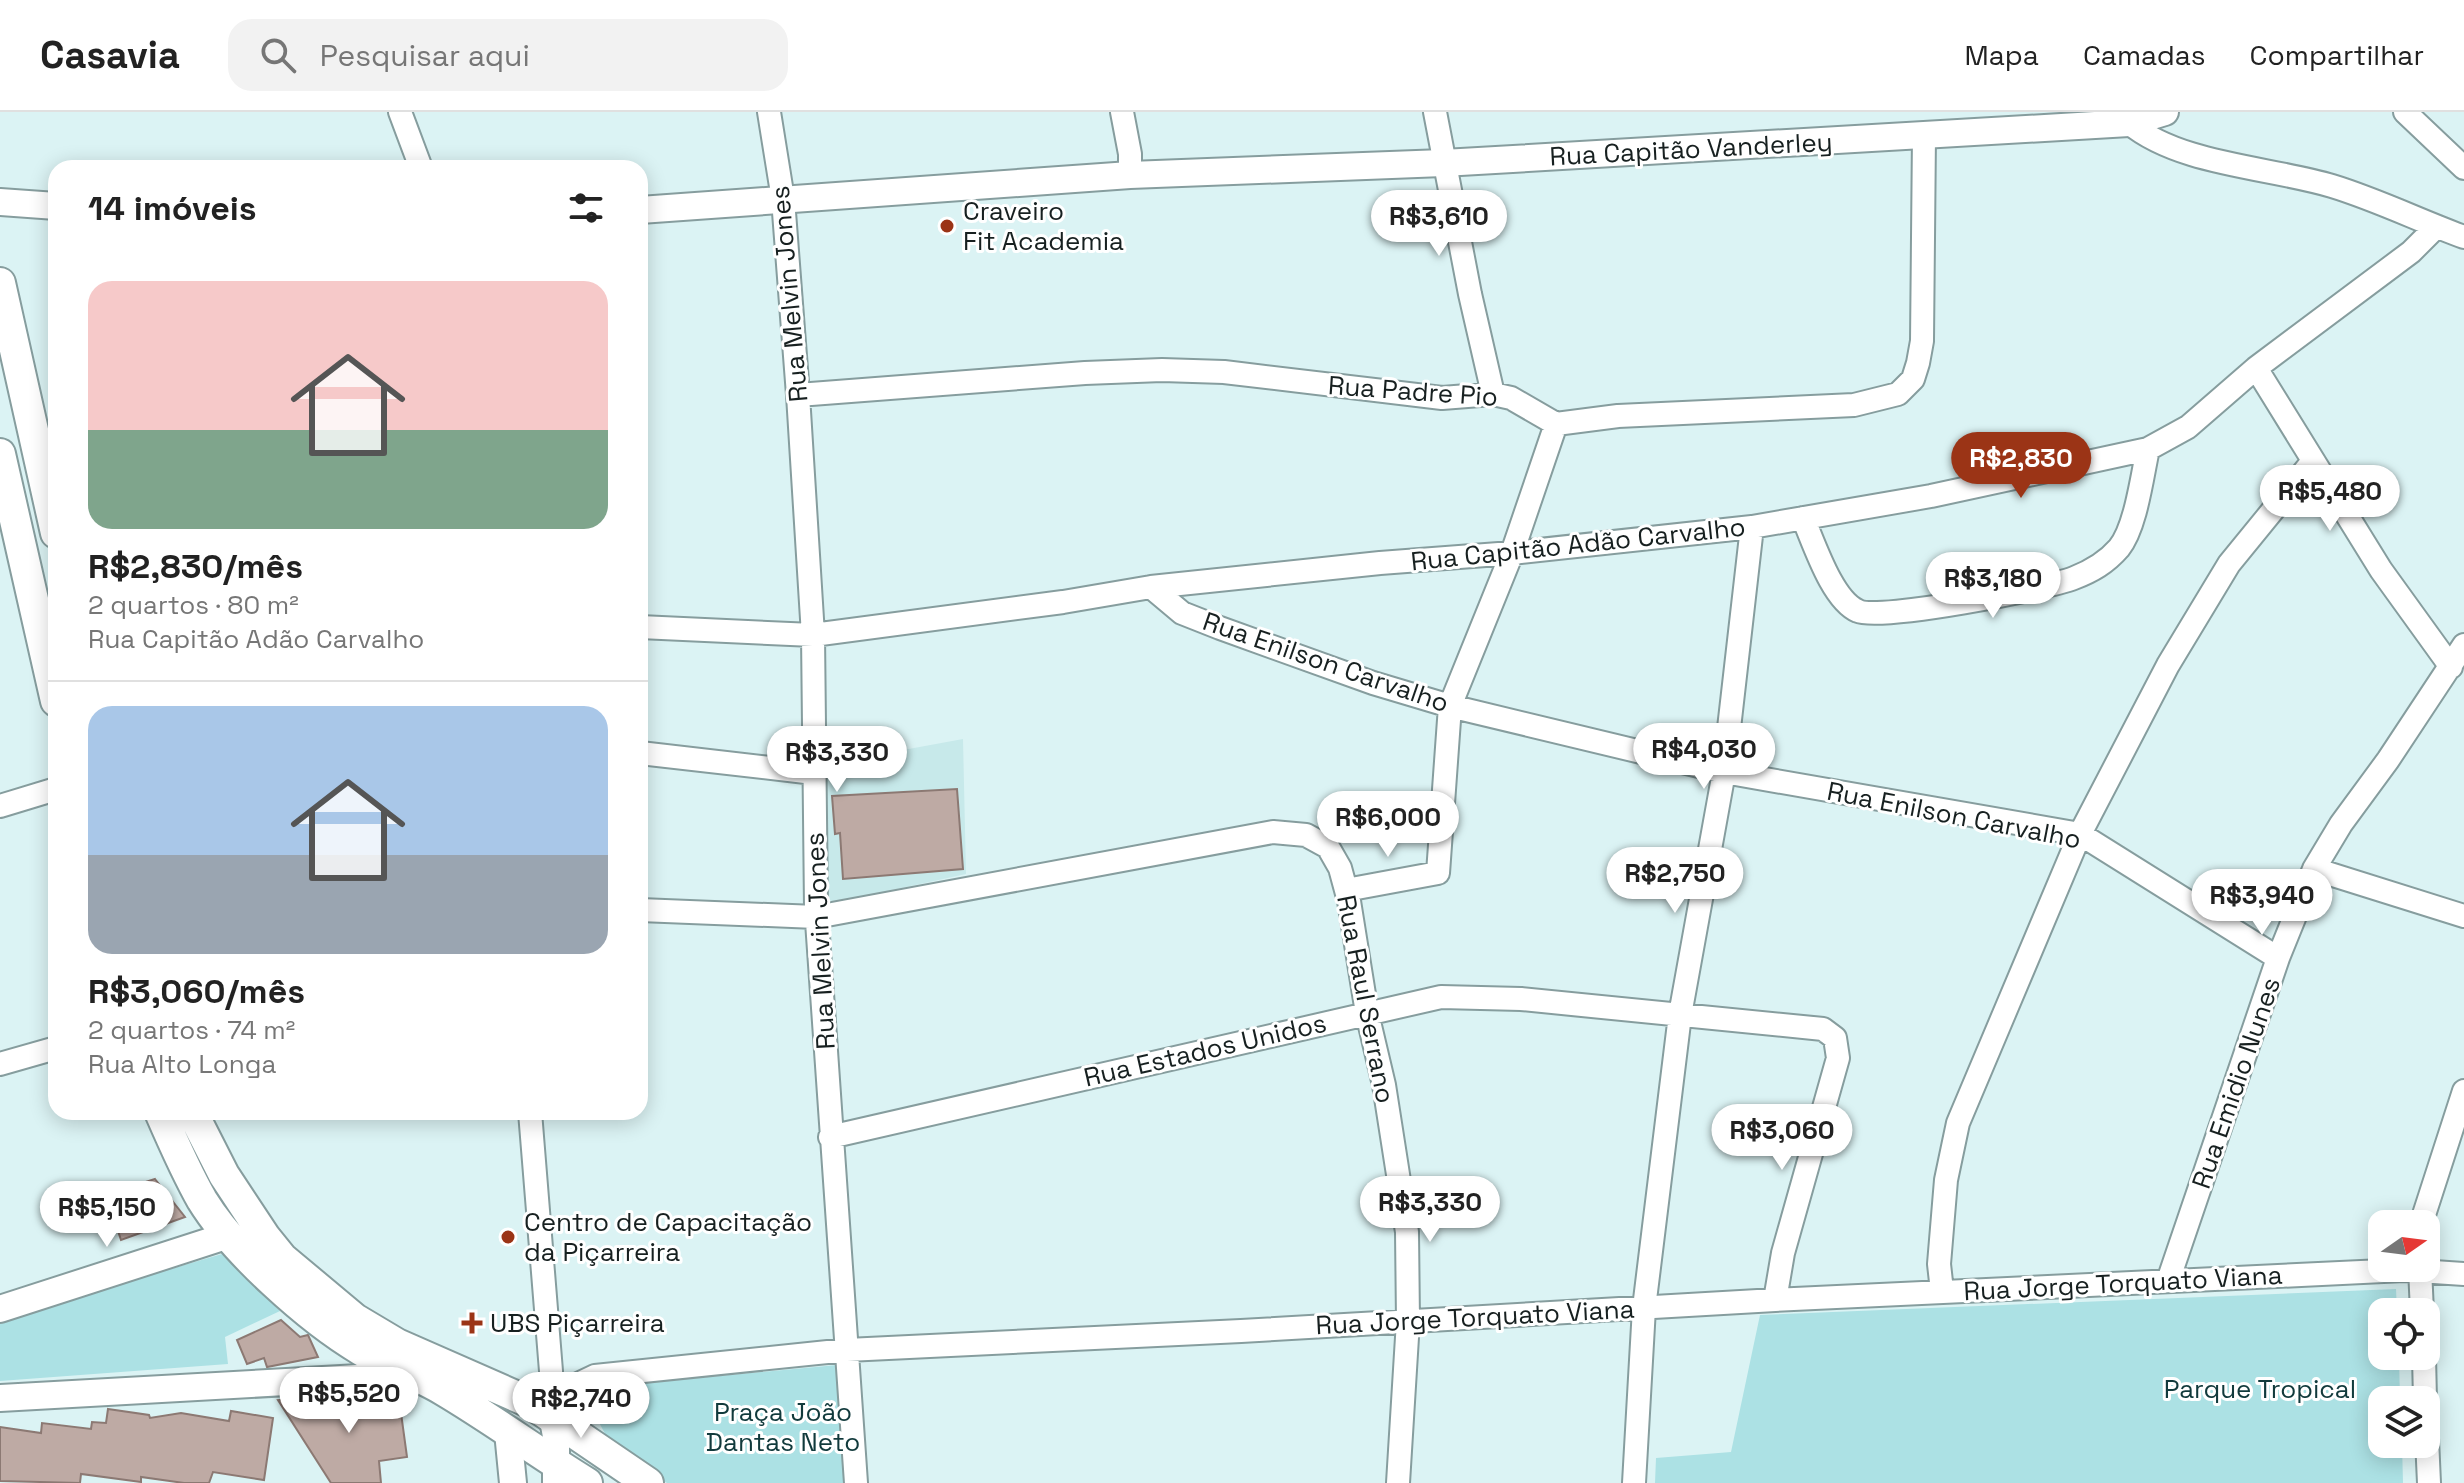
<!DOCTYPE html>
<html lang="pt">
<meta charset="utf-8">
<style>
:root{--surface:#fff;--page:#f2f2f2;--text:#222;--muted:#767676;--line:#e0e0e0;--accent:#9b3416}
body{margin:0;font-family:"Space Grotesk",sans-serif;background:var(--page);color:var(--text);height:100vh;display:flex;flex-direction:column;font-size:30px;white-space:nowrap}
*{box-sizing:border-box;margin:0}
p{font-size:26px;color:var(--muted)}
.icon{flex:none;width:44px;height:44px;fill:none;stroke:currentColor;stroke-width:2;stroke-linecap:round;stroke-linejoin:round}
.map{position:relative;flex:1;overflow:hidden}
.drawer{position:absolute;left:48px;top:48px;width:600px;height:960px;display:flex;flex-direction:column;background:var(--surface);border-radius:24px;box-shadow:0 4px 20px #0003}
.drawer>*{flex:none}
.needle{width:52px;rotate:76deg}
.fabs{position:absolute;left:2368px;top:1098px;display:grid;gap:16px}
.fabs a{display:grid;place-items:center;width:72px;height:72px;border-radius:16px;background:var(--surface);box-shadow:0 4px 20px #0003;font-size:40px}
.price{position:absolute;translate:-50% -68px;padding:0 18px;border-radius:28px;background:#fff;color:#222;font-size:26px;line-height:52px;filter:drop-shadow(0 2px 4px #0008)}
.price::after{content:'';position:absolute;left:50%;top:48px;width:24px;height:18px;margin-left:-12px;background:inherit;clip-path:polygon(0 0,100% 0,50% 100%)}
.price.selected{background:var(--accent);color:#fff}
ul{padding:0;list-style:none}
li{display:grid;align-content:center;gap:16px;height:424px;padding:0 40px}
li+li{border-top:2px solid var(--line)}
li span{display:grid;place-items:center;height:248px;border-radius:24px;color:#555}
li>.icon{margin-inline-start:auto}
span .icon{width:144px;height:144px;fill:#fffc;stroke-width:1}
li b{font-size:34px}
h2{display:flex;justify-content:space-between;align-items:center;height:96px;padding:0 40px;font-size:34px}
header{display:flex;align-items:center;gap:48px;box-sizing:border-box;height:112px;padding:0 40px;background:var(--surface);border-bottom:2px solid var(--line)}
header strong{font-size:38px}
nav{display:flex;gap:44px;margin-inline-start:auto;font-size:28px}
.search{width:560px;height:72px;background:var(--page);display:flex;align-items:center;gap:20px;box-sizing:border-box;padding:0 28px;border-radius:24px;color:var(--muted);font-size:30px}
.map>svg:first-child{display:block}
.built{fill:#c7e9ea}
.green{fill:#ace1e4}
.building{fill:#beaaa4;stroke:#8c7973;stroke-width:2}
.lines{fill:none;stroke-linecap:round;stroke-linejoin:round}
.minor-casing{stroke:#869d9e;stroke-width:26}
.tertiary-casing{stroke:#869d9e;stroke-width:30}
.secondary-casing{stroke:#869d9e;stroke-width:34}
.minor{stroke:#fff;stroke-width:22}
.tertiary{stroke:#fff;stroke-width:26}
.secondary{stroke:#fff;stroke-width:30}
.poi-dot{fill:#9b3416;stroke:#fff;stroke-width:3}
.labels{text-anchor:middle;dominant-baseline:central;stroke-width:6;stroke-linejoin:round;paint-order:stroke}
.street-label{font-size:26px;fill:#172020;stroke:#fff}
.poi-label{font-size:26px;fill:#172020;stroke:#fff;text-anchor:start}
.park-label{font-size:26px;fill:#113a3c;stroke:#fff}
</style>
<header>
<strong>Casavia</strong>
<div class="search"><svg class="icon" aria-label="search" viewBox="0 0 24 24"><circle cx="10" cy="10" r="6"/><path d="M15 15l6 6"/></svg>Pesquisar aqui</div>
<nav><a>Mapa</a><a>Camadas</a><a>Compartilhar</a></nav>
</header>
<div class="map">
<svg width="2464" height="1371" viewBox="0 0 2464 1371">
<rect width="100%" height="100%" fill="#dbf3f4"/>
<!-- built -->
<path class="built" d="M963,627L966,762L828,792L827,652Z"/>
<!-- green -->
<path class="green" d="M222,1142L280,1199L225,1225L228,1252L0,1269V1207Z
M2396,1177L2397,1200H2382V1244H2399L2400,1288H2382V1332H2402L2403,1371H1655L1656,1346L1731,1340L1760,1203Z
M837,1253L845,1371H667L613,1337L592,1297L593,1280L600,1275Z"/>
<!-- building -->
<path class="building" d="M957,677L963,757L843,767L840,721L835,722L832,684Z
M155,1067L185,1105L121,1128L106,1083Z
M281,1208L300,1225L308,1223L318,1245L267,1255L264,1246L247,1252L237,1228Z
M373,1281L374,1295L395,1292L396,1302L401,1301L407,1345L379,1349L381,1371H331L278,1288Z
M108,1297L149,1303L150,1306L181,1301L229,1309L231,1299L273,1306L264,1368L213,1360L209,1371H184L141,1365V1370L81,1362L80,1371L0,1369V1315L41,1321L42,1311L91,1317L92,1310L106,1311Z"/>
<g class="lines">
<defs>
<path id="minor" d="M400,0L421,56
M769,0L783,87L798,283L813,523L816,795L856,1371
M1122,0L1130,42V63
M1435,0L1470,182L1493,282
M2405,0L2464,56
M2129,11C2180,53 2269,55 2332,74C2378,88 2420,109 2464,125
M2256,256L2381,458L2451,555
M798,283L1085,261L1162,258L1224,260L1442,286L1493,282L1511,286L1556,312L1618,304L1854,293L1898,282L1913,267L1918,251L1922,229L1924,23
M1803,406C1814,431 1832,488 1858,499C1880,509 2046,477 2074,466C2092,459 2106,451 2119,436C2136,415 2142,364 2148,337
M1151,475L1182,501L1220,516L1373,571L1450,594L1724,660L2080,722L2278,846
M640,515L813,523L1063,490L1151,475L1380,451L1512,441L1752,415L1931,384L2148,337L2188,315L2256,256L2411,140L2436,115
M640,641L814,661
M0,694L56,677
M2314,757L2464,804
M1346,778L1438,761L1450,594L1512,441L1556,312
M640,798L816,805L1273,720L1306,723L1328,735L1340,756L1349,789L1367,901L1384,973L1407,1120L1408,1209L1398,1371
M0,952L56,936
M530,1000L551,1259L553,1308
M830,1025L1441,885L1521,887L1823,917L1835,926L1838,946L1783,1141L1775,1188
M2421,1112L2464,979
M2420,1156L2422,1200
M2168,1169L2278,846L2314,757L2341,712L2388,648L2464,533
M1942,1179L1939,1152L1946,1068L1958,1011L2080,722L2168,553L2229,452L2313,349
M2424,1244L2425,1288
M2426,1304L2429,1371
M553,1308L574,1274L595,1264L847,1238L1241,1219L1775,1188L2404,1158L2464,1162
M1634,1371L1644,1196L1680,903L1724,660L1752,415"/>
<path id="tertiary" d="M0,90L56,94
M640,98L1130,63L1443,51L2129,11L2165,0
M0,1197L229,1123
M0,1286L413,1263
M553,1308L556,1324V1371
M508,1320L513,1371"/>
<path id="secondary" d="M0,171L56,421
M0,342L56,589
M160,1000C173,1030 186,1060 202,1088C234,1140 309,1207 361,1238C388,1254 417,1262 443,1278C492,1307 538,1341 587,1371
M192,1000L224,1063L265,1125L282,1146L355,1207L397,1232L529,1290L648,1371"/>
</defs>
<!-- minor casing -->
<use href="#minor" class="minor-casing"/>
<!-- tertiary casing -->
<use href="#tertiary" class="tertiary-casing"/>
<!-- secondary casing -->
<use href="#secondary" class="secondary-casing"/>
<!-- minor -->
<use href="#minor" class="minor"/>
<!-- tertiary -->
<use href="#tertiary" class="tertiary"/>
<!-- secondary -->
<use href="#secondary" class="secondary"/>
</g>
<!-- markers -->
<g class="poi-dot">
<circle cx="947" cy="114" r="8"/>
<circle cx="508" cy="1125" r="8"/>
<path d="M468 1199h8v8h8v8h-8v8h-8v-8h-8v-8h8z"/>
</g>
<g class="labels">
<!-- street labels -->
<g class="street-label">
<text transform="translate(1691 37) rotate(-3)">Rua Capitão Vanderley</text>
<text transform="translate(789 182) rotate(-95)">Rua Melvin Jones</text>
<text transform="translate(1413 279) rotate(4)">Rua Padre Pio</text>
<text transform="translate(1578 432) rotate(-6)">Rua Capitão Adão Carvalho</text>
<text transform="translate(1326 550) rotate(19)">Rua Enilson Carvalho</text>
<text transform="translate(1954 703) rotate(11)">Rua Enilson Carvalho</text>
<text transform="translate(820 829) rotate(-93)">Rua Melvin Jones</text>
<text transform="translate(1366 887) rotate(79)">Rua Raul Serrano</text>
<text transform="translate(1205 938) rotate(-13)">Rua Estados Unidos</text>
<text transform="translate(2236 971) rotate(-71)">Rua Emidio Nunes</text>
<text transform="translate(2123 1171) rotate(-3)">Rua Jorge Torquato Viana</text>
<text transform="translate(1475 1205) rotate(-3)">Rua Jorge Torquato Viana</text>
</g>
<!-- poi labels -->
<g class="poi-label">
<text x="963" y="99">Craveiro<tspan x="963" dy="30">Fit Academia</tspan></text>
<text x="524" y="1110">Centro de Capacitação<tspan x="524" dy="30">da Piçarreira</tspan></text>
<text x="490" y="1211">UBS Piçarreira</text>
</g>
<!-- park labels -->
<g class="park-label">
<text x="2260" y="1277">Parque Tropical</text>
<text x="783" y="1300">Praça João<tspan x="783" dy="30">Dantas Neto</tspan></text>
</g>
</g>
</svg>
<div class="fabs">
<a><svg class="needle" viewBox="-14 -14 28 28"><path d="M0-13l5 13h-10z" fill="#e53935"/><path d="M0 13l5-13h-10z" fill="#767676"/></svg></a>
<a><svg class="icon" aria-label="locate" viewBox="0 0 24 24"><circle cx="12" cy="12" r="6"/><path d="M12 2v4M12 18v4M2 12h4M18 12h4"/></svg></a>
<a><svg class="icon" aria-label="layers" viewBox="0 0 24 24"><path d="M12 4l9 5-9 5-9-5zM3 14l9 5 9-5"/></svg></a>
</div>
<b class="price" style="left:1439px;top:146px">R$3,610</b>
<b class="price selected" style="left:2021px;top:388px">R$2,830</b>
<b class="price" style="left:2330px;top:421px">R$5,480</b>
<b class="price" style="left:1993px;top:508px">R$3,180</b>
<b class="price" style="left:1704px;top:679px">R$4,030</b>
<b class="price" style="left:837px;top:682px">R$3,330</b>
<b class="price" style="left:1388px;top:747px">R$6,000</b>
<b class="price" style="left:1675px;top:803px">R$2,750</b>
<b class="price" style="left:2262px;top:825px">R$3,940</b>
<b class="price" style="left:1782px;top:1060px">R$3,060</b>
<b class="price" style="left:1430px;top:1132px">R$3,330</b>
<b class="price" style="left:107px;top:1137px">R$5,150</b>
<b class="price" style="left:349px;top:1323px">R$5,520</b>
<b class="price" style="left:581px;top:1328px">R$2,740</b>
<section class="drawer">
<h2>14 imóveis<svg class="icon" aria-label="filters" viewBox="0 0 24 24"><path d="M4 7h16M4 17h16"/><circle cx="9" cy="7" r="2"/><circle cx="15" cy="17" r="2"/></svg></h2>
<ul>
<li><span style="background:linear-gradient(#f6c9c9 60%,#7fa58c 0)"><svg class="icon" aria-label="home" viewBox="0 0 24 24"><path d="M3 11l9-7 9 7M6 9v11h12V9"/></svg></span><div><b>R$2,830/mês</b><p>2 quartos · 80 m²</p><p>Rua Capitão Adão Carvalho</p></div></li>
<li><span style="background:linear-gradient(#a9c7e8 60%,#9aa5b1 0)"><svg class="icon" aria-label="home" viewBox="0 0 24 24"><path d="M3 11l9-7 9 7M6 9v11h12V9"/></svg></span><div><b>R$3,060/mês</b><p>2 quartos · 74 m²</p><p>Rua Alto Longa</p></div></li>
</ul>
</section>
</div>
